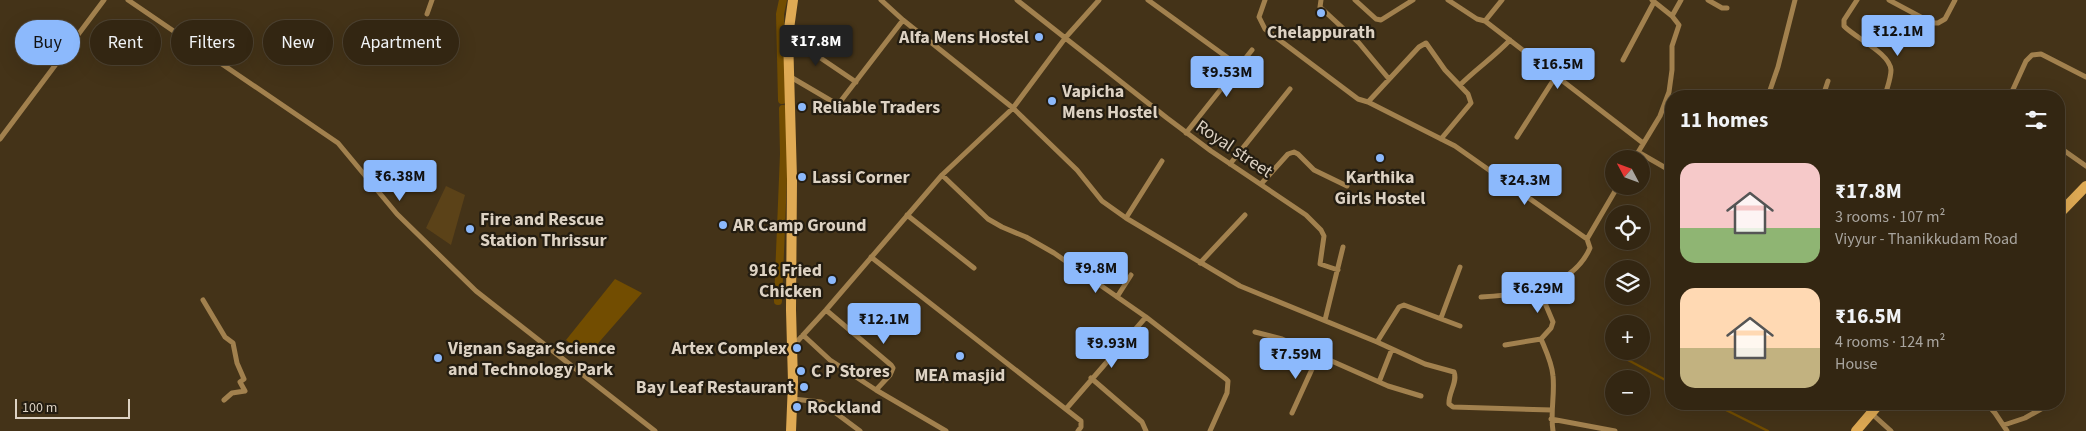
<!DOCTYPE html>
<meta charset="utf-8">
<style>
:root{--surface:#332612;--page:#3e3220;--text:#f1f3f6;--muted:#a9a59f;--line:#4e4332;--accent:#8cb9fc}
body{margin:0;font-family:"Source Sans 3",sans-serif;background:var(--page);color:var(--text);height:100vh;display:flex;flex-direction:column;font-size:19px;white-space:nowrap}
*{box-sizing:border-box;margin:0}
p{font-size:16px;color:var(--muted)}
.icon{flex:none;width:28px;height:28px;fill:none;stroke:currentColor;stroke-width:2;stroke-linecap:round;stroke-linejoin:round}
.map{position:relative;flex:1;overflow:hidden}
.drawer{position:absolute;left:1665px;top:90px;width:400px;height:320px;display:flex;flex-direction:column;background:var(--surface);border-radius:20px;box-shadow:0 5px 20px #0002,0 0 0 1px var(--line)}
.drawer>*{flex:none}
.hud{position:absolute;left:15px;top:20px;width:475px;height:45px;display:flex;gap:10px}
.needle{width:32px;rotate:311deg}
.fabs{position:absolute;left:1605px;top:150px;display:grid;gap:10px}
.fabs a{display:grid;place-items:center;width:45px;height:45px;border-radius:50%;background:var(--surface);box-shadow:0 5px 20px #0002,0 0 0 1px var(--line);font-size:25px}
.scale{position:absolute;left:15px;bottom:12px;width:115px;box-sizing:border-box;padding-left:5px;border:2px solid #ddd2c3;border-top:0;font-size:14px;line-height:18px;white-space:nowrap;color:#ddd2c3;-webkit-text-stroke:4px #241d11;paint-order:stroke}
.price{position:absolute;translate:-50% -42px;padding:0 11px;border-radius:5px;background:var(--accent);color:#111;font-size:16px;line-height:32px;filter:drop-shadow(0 1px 2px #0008)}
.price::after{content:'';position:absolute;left:50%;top:30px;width:15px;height:11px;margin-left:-8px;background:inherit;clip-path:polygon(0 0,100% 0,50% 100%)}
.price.selected{background:#222;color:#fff}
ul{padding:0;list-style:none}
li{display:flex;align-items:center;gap:15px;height:125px;padding:0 15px}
li span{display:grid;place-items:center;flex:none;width:140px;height:100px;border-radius:15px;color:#555}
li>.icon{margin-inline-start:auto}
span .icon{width:60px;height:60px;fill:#fffc;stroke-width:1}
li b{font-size:21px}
h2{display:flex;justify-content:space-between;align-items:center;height:60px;padding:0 15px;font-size:21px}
.pill{padding:0 18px;border-radius:22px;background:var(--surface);box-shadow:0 5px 20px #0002,0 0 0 1px var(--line);font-size:18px;line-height:45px}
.pill.selected{background:var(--accent);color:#111}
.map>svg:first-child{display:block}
.green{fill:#5b4218}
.water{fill:#724d01}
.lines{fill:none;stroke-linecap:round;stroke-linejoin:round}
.stream{stroke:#724d01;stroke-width:2.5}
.canal{stroke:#724d01;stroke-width:8}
.street{stroke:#a2814e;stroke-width:5}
.secondary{stroke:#dfaa54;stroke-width:10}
.poi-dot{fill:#8cb9fc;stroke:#241d11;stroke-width:2}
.labels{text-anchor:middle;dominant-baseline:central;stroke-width:4.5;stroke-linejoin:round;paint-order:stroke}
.poi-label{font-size:18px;font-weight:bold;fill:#ddd2c3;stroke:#241d11;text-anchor:start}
.street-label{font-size:18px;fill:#ddd2c3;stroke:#241d11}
</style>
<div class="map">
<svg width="2086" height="431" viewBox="0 0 2086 431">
<rect width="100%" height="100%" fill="#443318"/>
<!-- green -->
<path class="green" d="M446,186L465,195L451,245L426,228Z"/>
<!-- water -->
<path class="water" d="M615,279L642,293L587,356L566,340Z"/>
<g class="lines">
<!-- stream -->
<path class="stream" d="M1628,360L1671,383
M1714,404L1768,431"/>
<!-- canal -->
<path class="canal" d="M782,100L780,14L783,0
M778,301L784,154L783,109"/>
<!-- street -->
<path class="street" d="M128,0L338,143L397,214L476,291L655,431
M881,0L903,20L1013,108L1077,170L1102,201L1126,218L1240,286L1377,342L1399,307L1404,305L1460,326
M1017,0L1167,118L1211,151L1306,215L1321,230L1324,236L1320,264L1338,270
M1148,0L1239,66
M1265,0L1259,17L1265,29L1358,99L1368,102L1455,146L1587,239
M1321,0L1320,7L1359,43L1389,79
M1355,0L1376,19L1381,20L1413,0
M1448,0L1477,19L1485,21L1502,0
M1708,0L1722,8H1727
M1857,0L1844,20V26C1855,38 1890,53 1891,70C1891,78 1887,88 1885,96
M1889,0L1932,23H1938L1945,19L1955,0
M427,14L432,0
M1672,16L1681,0
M1485,21L1643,143
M788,36L856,82
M1623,60L1654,2
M789,76L835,103L840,102L903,20
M1460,85C1476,69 1494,57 1510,40
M1732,96V95
M1768,96L1778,67L1795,0
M1823,96L1828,81
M1950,96L1960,92L1970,96
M2010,96L2026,61L2032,55L2041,54L2086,77
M1368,102L1419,47L1426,43L1445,70L1468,94L1471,103L1441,139
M1186,133L1252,50
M1517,137L1556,76
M0,139L104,0
M2059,147L2086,166
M1638,152L1671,171
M1634,159L1660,116L1669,92L1672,70V46L1679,25L1672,16L1652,0
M1230,164L1290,89
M942,175L988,219L1002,227L1026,237L1054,253L1146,317L1226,379L1228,381L1227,393L1210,431
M1261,184L1288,154L1294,152L1298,154L1314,170L1347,186
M907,215L974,268
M1126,218L1162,161
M871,257L1081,421V427L1078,431
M1200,263L1245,215
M1539,289L1553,322L1551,328L1541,339
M1117,297L1131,275
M1481,297C1520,295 1572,289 1590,248L1587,239L1618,186
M203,300L225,337L233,343L237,363L244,379L240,382L245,391L232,393L224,400
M826,310L891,365L893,368L890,375L876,390
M1441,318L1460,267
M1325,320L1343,247
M1255,332L1282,339L1388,386L1421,396
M803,335L830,360L876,390L946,431
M1377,342L1425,364L1454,372C1458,382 1448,393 1449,404L1453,407L1552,410
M1505,345L1541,339C1546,351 1552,363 1553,376C1555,395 1550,413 1553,431
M793,346L826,310L942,175L1013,108L1066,37L1099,0
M1670,351L1671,349
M1091,378L1142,422L1146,431
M1379,382L1392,349
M793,399L821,402L860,431
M1987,404L1995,413L2007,431
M1066,409L1146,317
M1292,413L1318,356
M1871,413L1891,431
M1551,419L1615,431
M2004,425L2025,418L2050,404"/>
<!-- secondary -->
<path class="secondary" d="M2059,214L2086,186
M791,431L793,382L791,310L792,179L788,36L793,0
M1856,431L1879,404"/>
</g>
<!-- markers -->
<g class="poi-dot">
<circle cx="1321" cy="13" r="5"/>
<circle cx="1039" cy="37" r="5"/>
<circle cx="1052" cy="101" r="5"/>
<circle cx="802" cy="107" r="5"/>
<circle cx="1380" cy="158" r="5"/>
<circle cx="802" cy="177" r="5"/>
<circle cx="723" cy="225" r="5"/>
<circle cx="470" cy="229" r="5"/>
<circle cx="832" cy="280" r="5"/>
<circle cx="797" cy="348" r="5"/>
<circle cx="960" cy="356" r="5"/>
<circle cx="438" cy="358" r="5"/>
<circle cx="801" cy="371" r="5"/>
<circle cx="804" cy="387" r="5"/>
<circle cx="797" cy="407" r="5"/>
</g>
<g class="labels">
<!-- poi labels -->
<g class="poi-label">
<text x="1321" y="32" text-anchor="middle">Chelappurath</text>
<text x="1029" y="37" text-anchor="end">Alfa Mens Hostel</text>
<text x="1062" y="91">Vapicha<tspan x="1062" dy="21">Mens Hostel</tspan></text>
<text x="812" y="107">Reliable Traders</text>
<text x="812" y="177">Lassi Corner</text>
<text x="1380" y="177" text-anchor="middle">Karthika<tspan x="1380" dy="21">Girls Hostel</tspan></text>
<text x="480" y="219">Fire and Rescue<tspan x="480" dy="21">Station Thrissur</tspan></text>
<text x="733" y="225">AR Camp Ground</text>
<text x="822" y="270" text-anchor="end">916 Fried<tspan x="822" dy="21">Chicken</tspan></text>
<text x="448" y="348">Vignan Sagar Science<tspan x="448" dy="21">and Technology Park</tspan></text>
<text x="787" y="348" text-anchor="end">Artex Complex</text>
<text x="811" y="371">C P Stores</text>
<text x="960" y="375" text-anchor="middle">MEA masjid</text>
<text x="794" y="387" text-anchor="end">Bay Leaf Restaurant</text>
<text x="807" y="407">Rockland</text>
</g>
<!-- street labels -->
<g class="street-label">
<text transform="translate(1234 149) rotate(34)">Royal street</text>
</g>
</g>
</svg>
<div class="fabs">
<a><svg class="needle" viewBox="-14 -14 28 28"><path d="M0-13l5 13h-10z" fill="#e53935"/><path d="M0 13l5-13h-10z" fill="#a9a59f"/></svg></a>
<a><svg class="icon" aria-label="locate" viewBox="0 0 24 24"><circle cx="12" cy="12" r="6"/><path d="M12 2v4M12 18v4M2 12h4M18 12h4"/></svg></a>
<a><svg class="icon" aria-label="layers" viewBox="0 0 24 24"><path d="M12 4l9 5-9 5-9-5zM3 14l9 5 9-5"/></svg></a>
<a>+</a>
<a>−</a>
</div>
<div class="scale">100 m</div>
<b class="price" style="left:1898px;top:57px">₹12.1M</b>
<b class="price selected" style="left:816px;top:67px">₹17.8M</b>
<b class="price" style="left:1558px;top:90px">₹16.5M</b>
<b class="price" style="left:1227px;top:98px">₹9.53M</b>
<b class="price" style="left:400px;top:202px">₹6.38M</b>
<b class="price" style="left:1525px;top:206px">₹24.3M</b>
<b class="price" style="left:1096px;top:294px">₹9.8M</b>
<b class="price" style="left:1538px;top:314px">₹6.29M</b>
<b class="price" style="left:884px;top:345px">₹12.1M</b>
<b class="price" style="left:1112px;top:369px">₹9.93M</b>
<b class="price" style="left:1296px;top:380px">₹7.59M</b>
<div class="hud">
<a class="pill selected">Buy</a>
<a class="pill">Rent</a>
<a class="pill">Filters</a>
<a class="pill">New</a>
<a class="pill">Apartment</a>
</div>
<section class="drawer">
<h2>11 homes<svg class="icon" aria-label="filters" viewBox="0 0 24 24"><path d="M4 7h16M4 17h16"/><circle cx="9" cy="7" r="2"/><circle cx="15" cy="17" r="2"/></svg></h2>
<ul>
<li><span style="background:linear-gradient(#f6c9c9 65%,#8fb573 0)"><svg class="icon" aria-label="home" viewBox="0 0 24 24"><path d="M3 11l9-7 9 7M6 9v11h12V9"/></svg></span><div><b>₹17.8M</b><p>3 rooms · 107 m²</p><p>Viyyur - Thanikkudam Road</p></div></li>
<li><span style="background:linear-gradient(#ffd9b3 60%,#c2b280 0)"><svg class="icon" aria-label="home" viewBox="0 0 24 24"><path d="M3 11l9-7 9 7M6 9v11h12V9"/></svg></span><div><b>₹16.5M</b><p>4 rooms · 124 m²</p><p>House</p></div></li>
</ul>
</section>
</div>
